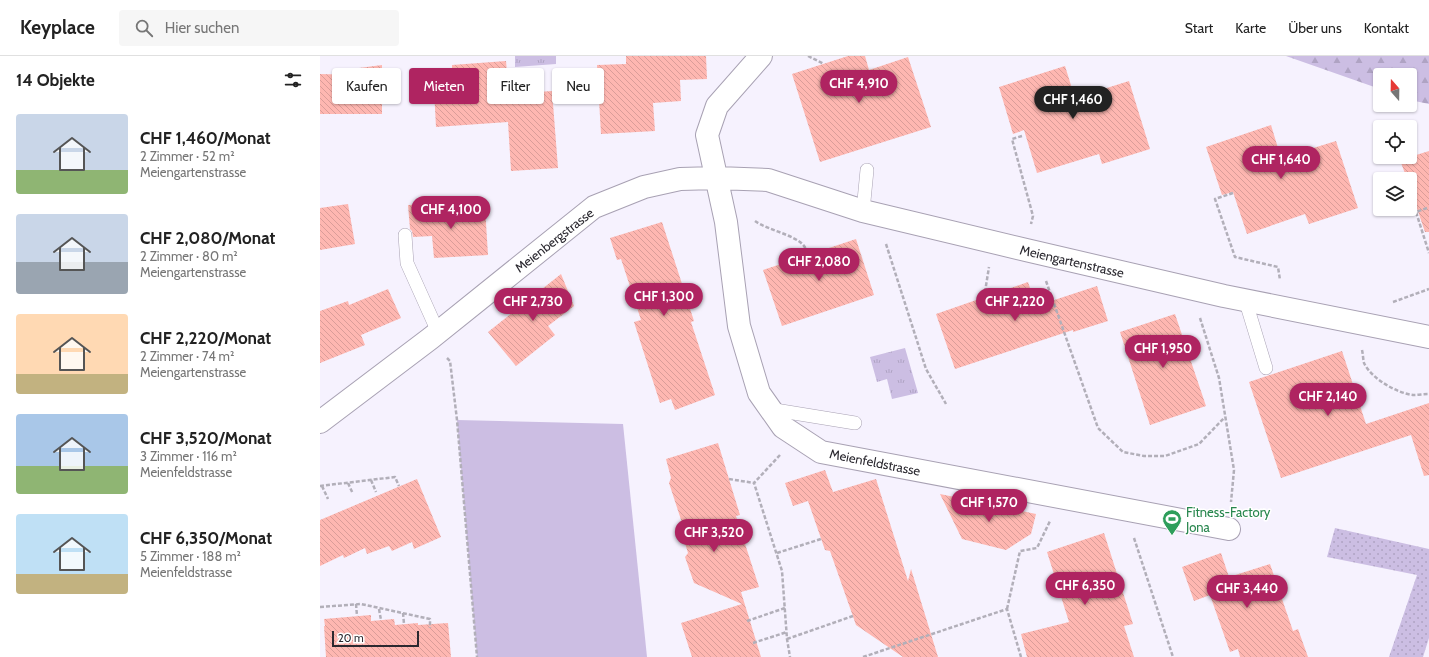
<!DOCTYPE html>
<html lang="de">
<meta charset="utf-8">
<style>
:root{--surface:#fff;--page:#f6f6f6;--text:#222;--muted:#767676;--line:#e0e0e0;--accent:#af2461}
body{margin:0;font-family:Cabin,sans-serif;background:var(--page);color:var(--text);height:100vh;display:flex;flex-direction:column;font-size:15px;white-space:nowrap}
*{box-sizing:border-box;margin:0}
p{font-size:13px;color:var(--muted)}
.icon{flex:none;width:22px;height:22px;fill:none;stroke:currentColor;stroke-width:2;stroke-linecap:round;stroke-linejoin:round}
.map{position:relative;flex:1;overflow:hidden}
.sheet{display:flex;flex-direction:column;background:var(--surface);width:320px}
.sheet>*{flex:none}
.hud{position:absolute;left:12px;top:12px;width:380px;height:36px;display:flex;gap:8px}
.needle{width:26px;rotate:340deg}
.controls{position:absolute;left:1053px;top:12px;display:grid;gap:8px}
.controls a{display:grid;place-items:center;width:44px;height:44px;border-radius:4px;background:var(--surface);box-shadow:0 1px 3px #0004;font-size:20px}
.scale{position:absolute;left:12px;bottom:10px;width:87px;box-sizing:border-box;padding-left:4px;border:2px solid #2b2930;border-top:0;font-size:11px;line-height:14px;white-space:nowrap;color:#2b2930;-webkit-text-stroke:3px #fff;paint-order:stroke}
.price{position:absolute;translate:-50% -34px;padding:0 9px;border-radius:14px;background:var(--accent);color:#fff;font-size:13px;line-height:26px;filter:drop-shadow(0 1px 2px #0008)}
.price::after{content:'';position:absolute;left:50%;top:24px;width:12px;height:9px;margin-left:-6px;background:inherit;clip-path:polygon(0 0,100% 0,50% 100%)}
.price.on{background:#222;color:#fff}
ul{padding:0;list-style:none}
li{display:flex;align-items:center;gap:12px;height:100px;padding:0 16px}
li span{display:grid;place-items:center;flex:none;width:112px;height:80px;border-radius:4px;color:#555}
li>.icon{margin-inline-start:auto}
span .icon{width:48px;height:48px;fill:#fffc;stroke-width:1}
li b{font-size:17px}
h2{display:flex;justify-content:space-between;align-items:center;height:48px;padding:0 16px;font-size:17px}
.tag{padding:0 14px;border-radius:4px;background:var(--surface);box-shadow:0 1px 3px #0004;font-size:14px;line-height:36px}
.tag.on{background:var(--accent);color:#fff}
header{display:flex;align-items:center;gap:24px;box-sizing:border-box;height:56px;padding:0 20px;background:var(--surface);border-bottom:1px solid var(--line)}
header strong{font-size:19px}
nav{display:flex;gap:22px;margin-inline-start:auto;font-size:14px}
.search{width:280px;height:36px;background:var(--page);display:flex;align-items:center;gap:10px;box-sizing:border-box;padding:0 14px;border-radius:4px;color:var(--muted);font-size:15px}
main{display:flex;flex:1;min-height:0}
.map>svg:first-child{display:block}
.grass{fill:#ccbee3}
.forest{fill:url(#forest-firs)}
.park{fill:url(#park-tufts)}
.garden{fill:url(#garden-dots)}
.building{fill:url(#building-back-hatch)}
.lines{fill:none;stroke-linecap:round;stroke-linejoin:round}
.service-casing{stroke:#a8a1b3;stroke-width:14}
.minor-casing{stroke:#a8a1b3;stroke-width:24}
.path{stroke:#b2afb9;stroke-width:2.5;stroke-dasharray:4 2;stroke-linecap:butt}
.service{stroke:#fff;stroke-width:13}
.minor{stroke:#fff;stroke-width:22}
.labels{text-anchor:middle;dominant-baseline:central;stroke-width:3;stroke-linejoin:round;paint-order:stroke}
.street-label{font-size:13px;fill:#2b2930;stroke:#fff}
.leisure-label{font-size:13px;fill:#27864d;stroke:#fff;text-anchor:start}
</style>
<header>
<strong>Keyplace</strong>
<div class="search"><svg class="icon" aria-label="search" viewBox="0 0 24 24"><circle cx="10" cy="10" r="6"/><path d="M15 15l6 6"/></svg>Hier suchen</div>
<nav><a>Start</a><a>Karte</a><a>Über uns</a><a>Kontakt</a></nav>
</header>
<main>
<section class="sheet">
<h2>14 Objekte<svg class="icon" aria-label="filters" viewBox="0 0 24 24"><path d="M4 7h16M4 17h16"/><circle cx="9" cy="7" r="2"/><circle cx="15" cy="17" r="2"/></svg></h2>
<ul>
<li><span style="background:linear-gradient(#c9d6e8 70%,#8fb573 0)"><svg class="icon" aria-label="home" viewBox="0 0 24 24"><path d="M3 11l9-7 9 7M6 9v11h12V9"/></svg></span><div><b>CHF 1,460/Monat</b><p>2 Zimmer · 52 m²</p><p>Meiengartenstrasse</p></div></li>
<li><span style="background:linear-gradient(#c9d6e8 60%,#9aa5b1 0)"><svg class="icon" aria-label="home" viewBox="0 0 24 24"><path d="M3 11l9-7 9 7M6 9v11h12V9"/></svg></span><div><b>CHF 2,080/Monat</b><p>2 Zimmer · 80 m²</p><p>Meiengartenstrasse</p></div></li>
<li><span style="background:linear-gradient(#ffd9b3 75%,#c2b280 0)"><svg class="icon" aria-label="home" viewBox="0 0 24 24"><path d="M3 11l9-7 9 7M6 9v11h12V9"/></svg></span><div><b>CHF 2,220/Monat</b><p>2 Zimmer · 74 m²</p><p>Meiengartenstrasse</p></div></li>
<li><span style="background:linear-gradient(#a9c7e8 65%,#8fb573 0)"><svg class="icon" aria-label="home" viewBox="0 0 24 24"><path d="M3 11l9-7 9 7M6 9v11h12V9"/></svg></span><div><b>CHF 3,520/Monat</b><p>3 Zimmer · 116 m²</p><p>Meienfeldstrasse</p></div></li>
<li><span style="background:linear-gradient(#bfe0f5 75%,#c2b280 0)"><svg class="icon" aria-label="home" viewBox="0 0 24 24"><path d="M3 11l9-7 9 7M6 9v11h12V9"/></svg></span><div><b>CHF 6,350/Monat</b><p>5 Zimmer · 188 m²</p><p>Meienfeldstrasse</p></div></li>
</ul>
</section>
<div class="map">
<svg width="1109" height="601" viewBox="0 0 1109 601">
<defs>
<pattern id="forest-firs" width="22" height="20" patternUnits="userSpaceOnUse"><rect width="22" height="20" fill="#ccbee3"/><path d="M5 1l3.5 6h-7zM16 11l3.5 6h-7z" fill="#afa3c3"/></pattern>
<pattern id="park-tufts" width="24" height="20" patternUnits="userSpaceOnUse"><rect width="24" height="20" fill="#ccbee3"/><path d="M3 7l-1-3M5 7V3M7 7l1-3M15 17l-1-3M17 17v-4M19 17l1-3" fill="none" stroke="#afa3c3"/></pattern>
<pattern id="garden-dots" width="8" height="8" patternUnits="userSpaceOnUse"><rect width="8" height="8" fill="#ccbee3"/><path d="M2 2h.1M6 6h.1" fill="none" stroke="#afa3c3" stroke-width="1.8" stroke-linecap="round"/></pattern>
<pattern id="building-back-hatch" width="6" height="6" patternUnits="userSpaceOnUse"><rect width="6" height="6" fill="#feb7b1"/><path d="M-1 5l2 2M0 0l6 6M5-1l2 2" fill="none" stroke="#da9d99"/></pattern>
</defs>
<rect width="100%" height="100%" fill="#f6f2fe"/>
<!-- grass -->
<path class="grass" d="M137,364L303,368L327,601H157Z"/>
<!-- forest -->
<path class="forest" d="M966,0H1109V48L1090,44V19H1060V33Z"/>
<!-- park -->
<path class="park" d="M195,0H236V8L195,11Z
M585,292L598,337L572,343L567,323L557,326L550,301Z"/>
<!-- garden -->
<path class="garden" d="M1015,472L1109,493V582L1103,601H1069L1097,519L1007,501Z"/>
<!-- building -->
<path class="building" d="M306,0H386L387,23L360,24L361,45L333,47L335,75L281,78L277,9L306,8Z
M528,0H545L549,14L588,1L611,71L500,106L472,18Z
M186,5L189,38L232,35L238,112L191,115L188,66L116,71L113,15L132,13V9Z
M62,9V58H0V18L39,19V12Z
M745,10L755,42L809,25L830,93L782,108L779,98L717,117L704,74L693,78L679,31Z
M951,69L961,102L1016,85L1038,152L989,168L985,158L927,178L913,136L902,139L886,91Z
M1109,95V176H1105L1090,132V123H1087L1080,104Z
M28,148L35,188L0,194V152Z
M110,148L111,154L165,151L168,199L114,202L112,180L93,181L92,175L90,173L88,149Z
M342,166L374,265L371,266L395,339L355,354L351,343L340,347L314,266L321,264L301,203L297,204L290,182Z
M536,183L554,239L462,270L443,214Z
M241,218L254,250L228,270L235,279L196,310L168,276Z
M708,226L716,250L777,230L788,265L753,276V274L635,313L616,258Z
M68,233L81,262L41,279L45,289L0,307V255L28,245L29,249Z
M855,258L886,350L830,369L800,276Z
M1022,295L1046,368L1109,347V419L1104,420L1091,379L961,422L929,326Z
M398,387L420,459L416,460L439,531L421,536L441,601H372L361,567L422,548L374,527L365,501L368,497L362,477L365,476L349,427L351,422L346,403Z
M505,414L513,436L556,423L588,525L591,513L618,601H583L536,569L510,495L505,494L488,445L473,450L465,427Z
M97,423L121,481L94,493L92,486L72,495L69,490L47,498L45,492L24,502L23,499L0,510V464Z
M620,438L716,458L711,478L686,494L642,483Z
M784,477L813,568L804,570L814,601H707L701,578L749,566L727,496Z
M901,497L909,521L950,508L973,575L978,573L988,601H920L918,593L910,596L890,539L874,545L862,511Z
M51,559V565L74,563L75,569L98,567V569L128,567L131,601H6L4,570H5L4,563Z"/>
<g class="lines">
<defs>
<path id="service" d="M543,155L547,114
M85,179L87,207L118,276
M925,243L946,312
M449,353L535,367"/>
<path id="minor" d="M441,0L397,50L387,79L406,166L419,270L439,337L463,371L501,396L909,473
M0,366L111,282L274,151L324,131L360,123L397,122L448,124L543,155L706,194L904,240L1109,281"/>
</defs>
<!-- service casing -->
<use href="#service" class="service-casing"/>
<!-- minor casing -->
<use href="#minor" class="minor-casing"/>
<!-- path -->
<path class="path" d="M488,0L504,8
M702,80L692,83L713,160L711,168
M913,137L895,143L915,201L958,211L960,224
M1107,152L1096,156L1109,197
M435,165C447,174 476,179 484,190C486,192 487,197 488,199
M566,188L606,313L626,348
M726,225L778,372L803,396L824,400H845L879,388L905,361
M664,242L669,211
M1073,246L1109,233
M880,262L899,322L914,414L911,446
M1042,294C1043,298 1043,303 1044,307C1051,322 1076,337 1093,339C1098,339 1104,338 1109,338
M127,302L130,305L137,364L157,601
M460,399L434,427L462,515L467,583L470,601
M409,423L434,427
M51,424L56,436
M28,427L33,438
M0,430L75,421L79,430
M2,430L8,443
M814,482L853,601
M457,497L501,483
M36,548L37,560
M0,551L41,548L110,563V572
M59,553L61,564
M687,553L700,495L717,492L730,465
M83,557L84,568
M427,565L465,552
M467,583L533,560
M433,587L467,576
M543,601L687,553L701,601"/>
<!-- service -->
<use href="#service" class="service"/>
<!-- minor -->
<use href="#minor" class="minor"/>
</g>
<!-- icons -->
<defs>
<symbol id="stadium-pin" viewBox="-11 -11 22 30"><path d="M0 17L-7.5 6A9.5 9.5 0 1 1 7.5 6Z" fill="#2e9e5b" stroke="#fff"/><path d="M0-5a6.5 5 0 1 0 0 10a6.5 5 0 1 0 0-10ZM-3.5-1.8h7v3.6h-7Z" fill="#fff"/></symbol>
</defs>
<g fill-rule="evenodd">
<use href="#stadium-pin" x="841" y="452" width="22" height="30"/>
</g>
<g class="labels">
<!-- street labels -->
<g class="street-label">
<text transform="translate(234 184) rotate(-38)">Meienbergstrasse</text>
<text transform="translate(752 205) rotate(13)">Meiengartenstrasse</text>
<text transform="translate(555 406) rotate(11)">Meienfeldstrasse</text>
</g>
<!-- leisure labels -->
<g class="leisure-label">
<text x="866" y="456">Fitness-Factory<tspan x="866" dy="15">Jona</tspan></text>
</g>
</g>
</svg>
<div class="controls">
<a><svg class="needle" viewBox="-14 -14 28 28"><path d="M0-13l5 13h-10z" fill="#e53935"/><path d="M0 13l5-13h-10z" fill="#767676"/></svg></a>
<a><svg class="icon" aria-label="locate" viewBox="0 0 24 24"><circle cx="12" cy="12" r="6"/><path d="M12 2v4M12 18v4M2 12h4M18 12h4"/></svg></a>
<a><svg class="icon" aria-label="layers" viewBox="0 0 24 24"><path d="M12 4l9 5-9 5-9-5zM3 14l9 5 9-5"/></svg></a>
</div>
<div class="scale">20 m</div>
<b class="price" style="left:539px;top:48px">CHF 4,910</b>
<b class="price on" style="left:753px;top:64px">CHF 1,460</b>
<b class="price" style="left:961px;top:124px">CHF 1,640</b>
<b class="price" style="left:131px;top:174px">CHF 4,100</b>
<b class="price" style="left:499px;top:226px">CHF 2,080</b>
<b class="price" style="left:344px;top:261px">CHF 1,300</b>
<b class="price" style="left:213px;top:266px">CHF 2,730</b>
<b class="price" style="left:695px;top:266px">CHF 2,220</b>
<b class="price" style="left:843px;top:313px">CHF 1,950</b>
<b class="price" style="left:1008px;top:361px">CHF 2,140</b>
<b class="price" style="left:669px;top:467px">CHF 1,570</b>
<b class="price" style="left:394px;top:497px">CHF 3,520</b>
<b class="price" style="left:765px;top:550px">CHF 6,350</b>
<b class="price" style="left:927px;top:553px">CHF 3,440</b>
<div class="hud">
<a class="tag">Kaufen</a>
<a class="tag on">Mieten</a>
<a class="tag">Filter</a>
<a class="tag">Neu</a>
</div>
</div>
</main>
